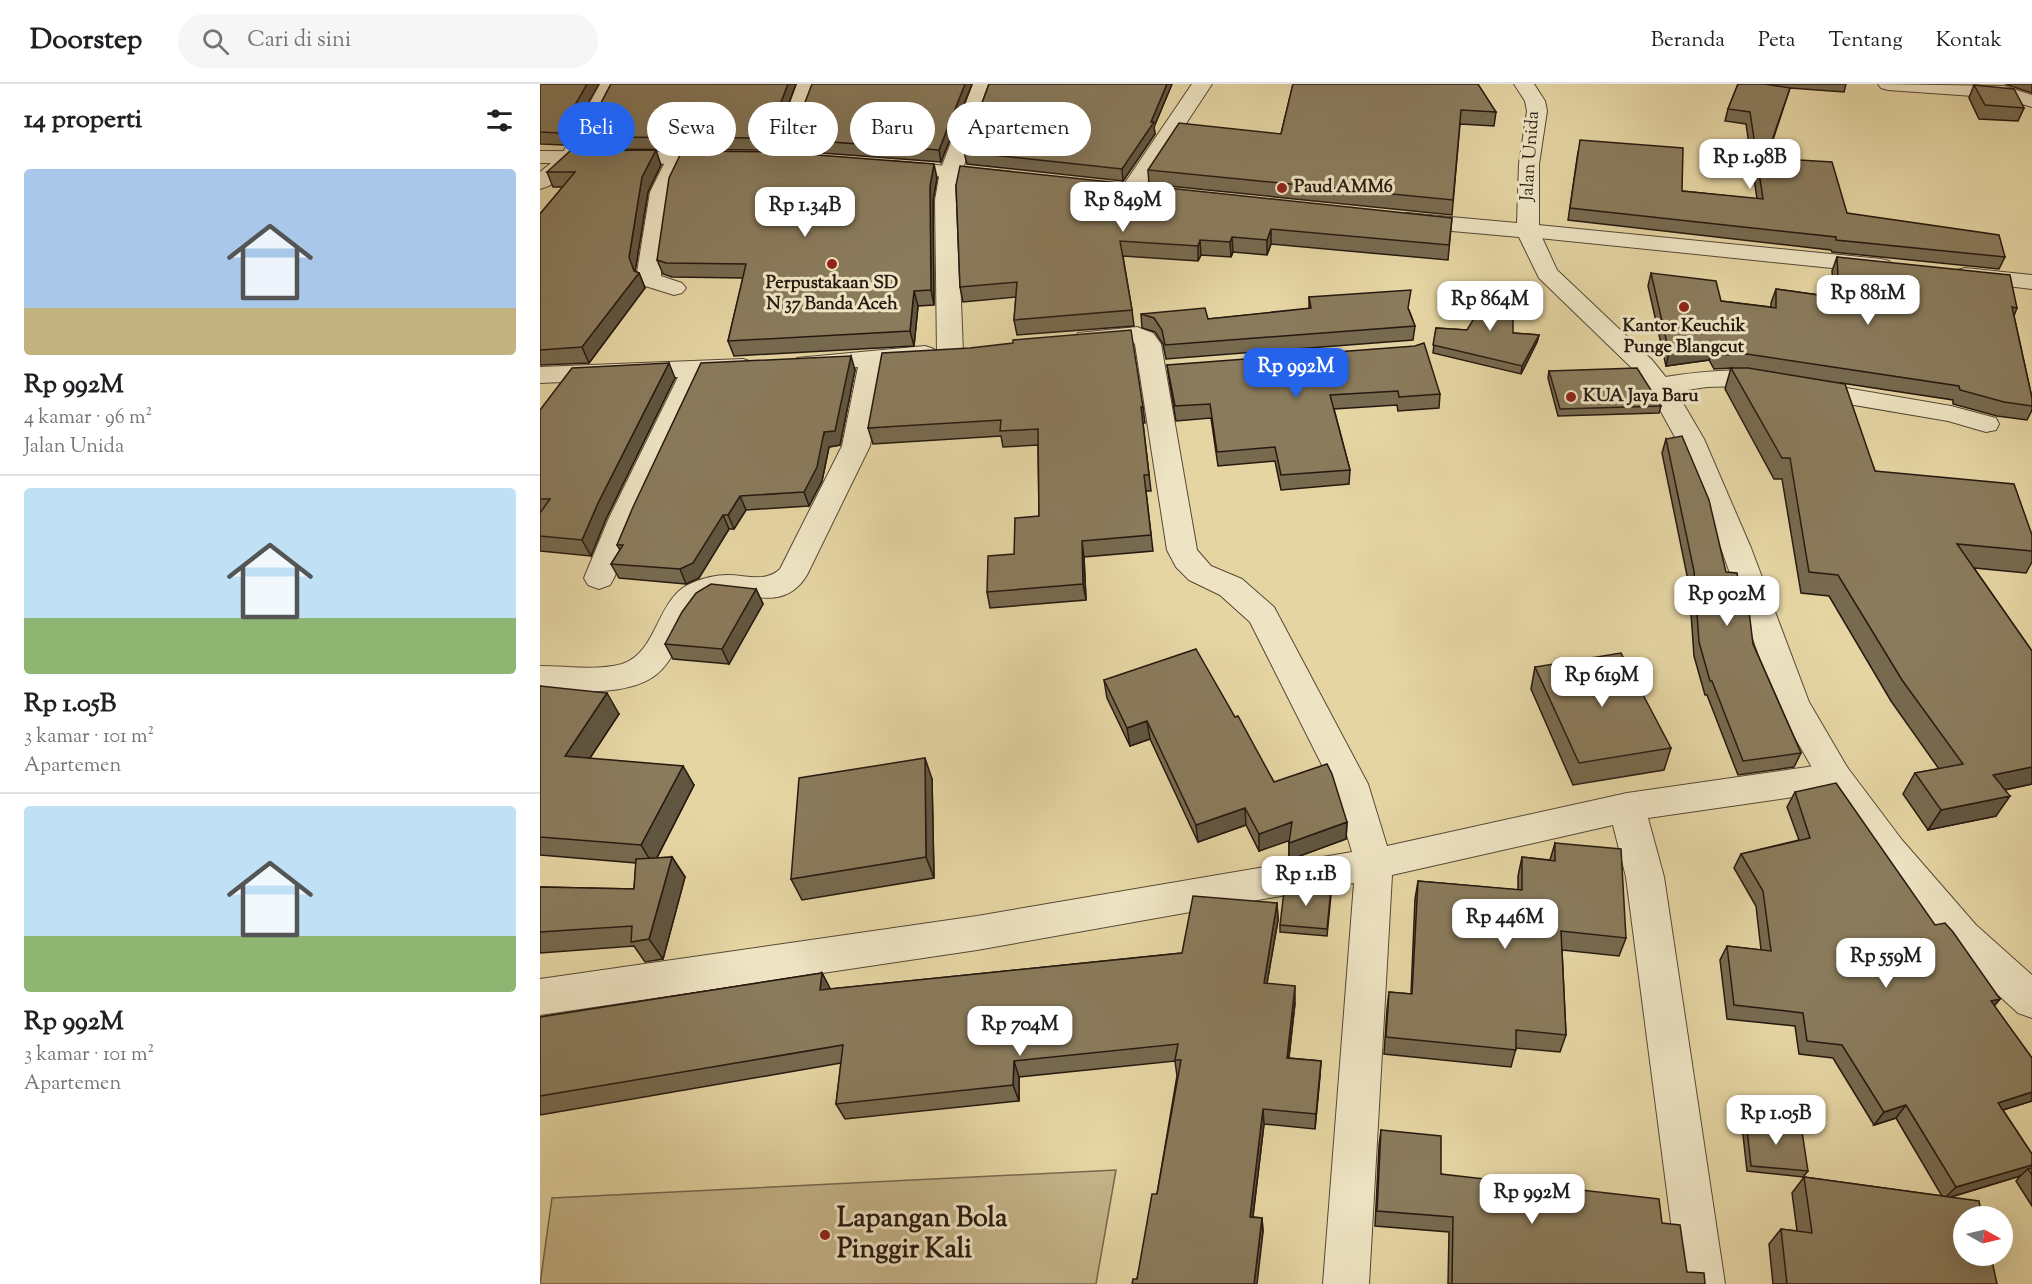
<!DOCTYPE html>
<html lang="id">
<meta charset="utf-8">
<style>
:root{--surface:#fff;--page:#f6f6f6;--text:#202124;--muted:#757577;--line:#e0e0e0;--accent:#2563eb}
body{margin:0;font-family:"Sorts Mill Goudy",serif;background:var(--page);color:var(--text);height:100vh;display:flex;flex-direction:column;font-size:22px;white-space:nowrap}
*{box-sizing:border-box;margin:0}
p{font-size:20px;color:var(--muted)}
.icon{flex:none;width:33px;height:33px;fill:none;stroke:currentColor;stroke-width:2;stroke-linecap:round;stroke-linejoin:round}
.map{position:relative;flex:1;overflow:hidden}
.details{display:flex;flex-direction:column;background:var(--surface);width:540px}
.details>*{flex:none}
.hud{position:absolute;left:18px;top:18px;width:570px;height:54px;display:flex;gap:12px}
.needle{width:39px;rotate:98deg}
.buttons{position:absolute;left:1413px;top:1122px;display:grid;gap:12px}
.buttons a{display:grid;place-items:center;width:60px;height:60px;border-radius:50%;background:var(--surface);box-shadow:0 6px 24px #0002;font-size:30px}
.price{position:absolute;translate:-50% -51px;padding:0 14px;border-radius:12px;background:#fff;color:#222;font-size:20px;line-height:39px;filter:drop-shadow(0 2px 3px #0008)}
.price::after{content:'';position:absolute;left:50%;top:36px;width:18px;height:14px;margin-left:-9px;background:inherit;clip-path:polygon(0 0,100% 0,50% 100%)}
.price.active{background:var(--accent);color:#fff}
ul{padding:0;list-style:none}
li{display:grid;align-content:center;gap:12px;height:318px;padding:0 24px}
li+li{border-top:2px solid var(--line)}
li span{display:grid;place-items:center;height:186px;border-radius:6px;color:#555}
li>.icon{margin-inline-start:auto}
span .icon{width:108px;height:108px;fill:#fffc;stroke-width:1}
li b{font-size:26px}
h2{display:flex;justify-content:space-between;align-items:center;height:72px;padding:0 24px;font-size:26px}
.pill{padding:0 21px;border-radius:27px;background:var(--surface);box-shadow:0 6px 24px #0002;font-size:21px;line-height:54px}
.pill.active{background:var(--accent);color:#fff}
header{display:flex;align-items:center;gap:36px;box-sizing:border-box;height:84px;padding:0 30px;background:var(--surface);border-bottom:2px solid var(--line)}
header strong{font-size:28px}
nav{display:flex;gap:33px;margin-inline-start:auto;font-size:21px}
.search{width:420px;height:54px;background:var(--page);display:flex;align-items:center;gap:15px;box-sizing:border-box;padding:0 21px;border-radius:33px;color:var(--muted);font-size:22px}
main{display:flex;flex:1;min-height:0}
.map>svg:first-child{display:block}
.green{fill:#c5b58a;stroke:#76674d;stroke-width:1.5}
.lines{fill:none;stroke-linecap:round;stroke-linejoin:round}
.minor-casing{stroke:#564835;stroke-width:2}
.tertiary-casing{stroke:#564835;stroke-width:2}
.minor{fill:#eee4c3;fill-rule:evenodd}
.tertiary{fill:#eee4c3;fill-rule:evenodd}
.wall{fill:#776a4f;stroke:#271910;stroke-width:1.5}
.shaded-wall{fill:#615640;stroke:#271910;stroke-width:1.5}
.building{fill:#8a7b5c;stroke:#271910;stroke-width:1.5}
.poi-dot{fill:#8f2418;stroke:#eee4c3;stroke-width:2}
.labels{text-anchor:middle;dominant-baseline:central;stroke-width:6;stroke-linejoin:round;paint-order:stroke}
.far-street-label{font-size:18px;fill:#271910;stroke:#eee4c3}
.far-poi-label{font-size:18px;font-weight:bold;fill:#271910;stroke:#eee4c3;text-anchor:start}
.near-poi-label{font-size:27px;font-weight:bold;fill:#271910;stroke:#eee4c3;text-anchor:start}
</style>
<header>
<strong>Doorstep</strong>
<div class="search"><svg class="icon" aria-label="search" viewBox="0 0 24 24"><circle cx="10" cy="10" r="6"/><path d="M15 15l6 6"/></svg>Cari di sini</div>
<nav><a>Beranda</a><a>Peta</a><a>Tentang</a><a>Kontak</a></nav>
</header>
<main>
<section class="details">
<h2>14 properti<svg class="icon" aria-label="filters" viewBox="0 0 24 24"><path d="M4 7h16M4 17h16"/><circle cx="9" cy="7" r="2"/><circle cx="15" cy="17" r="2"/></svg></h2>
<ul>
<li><span style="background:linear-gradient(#a9c7e8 75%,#c2b280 0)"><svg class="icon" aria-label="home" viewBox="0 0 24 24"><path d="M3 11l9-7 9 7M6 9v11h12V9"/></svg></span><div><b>Rp 992M</b><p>4 kamar · 96 m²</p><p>Jalan Unida</p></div></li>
<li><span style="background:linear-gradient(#bfe0f5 70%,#8fb573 0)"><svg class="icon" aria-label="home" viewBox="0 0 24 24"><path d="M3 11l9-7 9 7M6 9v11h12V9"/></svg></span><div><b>Rp 1.05B</b><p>3 kamar · 101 m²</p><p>Apartemen</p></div></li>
<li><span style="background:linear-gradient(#bfe0f5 70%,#8fb573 0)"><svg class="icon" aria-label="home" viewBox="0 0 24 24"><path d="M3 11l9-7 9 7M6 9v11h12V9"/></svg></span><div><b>Rp 992M</b><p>3 kamar · 101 m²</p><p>Apartemen</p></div></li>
</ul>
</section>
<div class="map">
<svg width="1492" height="1200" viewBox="0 0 1492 1200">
<rect width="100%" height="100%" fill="#e5d5a3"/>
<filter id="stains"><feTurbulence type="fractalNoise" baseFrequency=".00333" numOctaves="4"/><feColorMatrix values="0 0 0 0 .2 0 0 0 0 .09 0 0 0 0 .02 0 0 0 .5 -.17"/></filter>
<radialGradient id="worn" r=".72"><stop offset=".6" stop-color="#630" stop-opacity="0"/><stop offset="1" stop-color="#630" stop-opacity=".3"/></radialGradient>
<!-- green -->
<path class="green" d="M576,1086L556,1200H0L12,1114Z"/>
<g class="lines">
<defs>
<path id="minor" d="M60,0H80C63,32 38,96 0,105V88L22,70Z
M257,0H277L250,74L247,78L240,80L233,78L230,74Z
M433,0H453L422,87L417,116L423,268L419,273L410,276L401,273L397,268L395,116L400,87Z
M652,0H672L599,111L591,112L583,111L580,106Z
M1338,0L1464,2L1492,11V23L1462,14L1348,6L1341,4Z
M137,68L144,70L147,74L132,108L121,188V192L142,199L146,204L142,209L134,211L102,201L97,188L110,108L127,74L130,70Z
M988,140L1341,175L1349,177L1353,182L1349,187L1341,189L980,152L977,147L980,142Z
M1425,184L1492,191V205L1417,196L1413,191L1417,186Z
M597,243L613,249L621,260L657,466L671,482L702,495L734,523L828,700L847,762L1087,709L1295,679L1307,683L1313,693L1307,703L1295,707L1108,734L1124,793L1185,1200H1139L1086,793L1073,741L852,791L829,1200H783L814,799L437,866L0,931V895L437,832L812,768L792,701L710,538L680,511L649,496L636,483L627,466L595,260L593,258L547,261L538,259L535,254L538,249Z
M385,262L394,265L398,270L394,275L344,281L330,362L267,491C241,534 200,500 170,516C154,524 148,540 141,556C134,568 128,581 117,590C89,613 34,607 0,606V582C26,582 57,587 82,580C119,568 116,513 152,499C163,494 176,491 188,491C207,491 225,499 240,485L302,362L318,283L266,287L257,284L253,279L257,274Z
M203,275L212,278L216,283L212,288L164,292L98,436L74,494L70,501L59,505L48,501L44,494L68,436L138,293L0,299V283Z
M1202,286L1411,322L1456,334L1459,340L1456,346L1446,348L1408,337L1202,302L1167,303L1120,310L1111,308L1107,302L1111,296C1141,289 1171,287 1202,286Z"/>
<path id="tertiary" d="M974,0H994L1005,17L1007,27L999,80V147L1017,186L1112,276L1133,302L1164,355L1211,464L1269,618L1307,683L1362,756L1436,841L1492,891V934L1478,929L1408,865L1336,778L1283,703L1236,620L1181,464L1136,355L1108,304L1094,286L999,194L979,153L867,143L859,141L856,136L859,131L867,129L977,139L979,80L987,27L985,17Z
M0,67L183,68L190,70L193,74L190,78L183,80L0,79Z
M351,77L464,87L472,88L475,93L472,98L464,99L344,87L340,83L344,79Z"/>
</defs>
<!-- minor casing -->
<use href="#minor" class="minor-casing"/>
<!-- tertiary casing -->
<use href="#tertiary" class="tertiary-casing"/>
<!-- minor -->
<use href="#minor" class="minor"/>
<!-- tertiary -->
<use href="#tertiary" class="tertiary"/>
</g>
<!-- wall -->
<path class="wall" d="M0,0L24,61L0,60Z
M71,0H256L231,66L48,65L43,53Z
M432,0L401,78L255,67L251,55Z
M449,0H632L614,43L615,50L583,97L427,80L424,68Z
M753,0L956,28L954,42L920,40L912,131L609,100L608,86L741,50Z
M1198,0H1306L1304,8L1250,4L1227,74L1307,129L1465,173L1459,185L1292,168L1291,166L1028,136L1038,68L1142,107L1217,115L1206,40L1185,37L1188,25Z
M1465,0H1492V9Z
M1434,1L1484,24L1478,37L1439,35L1429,14Z
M121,81L108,108L95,187L99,189L105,204L49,279L0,281V130L23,103H13L7,88Z
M397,94L393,116L394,221L378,222L374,262L194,272L188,257L203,194L132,193L123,190L117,176Z
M416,101L912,134L908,176L731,160L727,171L693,168L691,173L661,171L658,177L583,172L592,226L594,242L477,251L474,236L476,213L423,218L420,203Z
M1297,173L1477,224L1474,232L1492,314V326L1487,336L1457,332L1413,320V316L1301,299L1335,387L1492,451V478L1486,489L1434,484L1492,567V700L1465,706L1456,732L1388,746L1363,710L1375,689L1399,685L1351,617L1289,512L1261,509L1242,395H1234L1185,305L1191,284L1174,285L1169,276L1126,282L1108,202L1111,189L1181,217L1231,223V219L1236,205L1294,213L1292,187Z
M769,213L869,226L875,242L873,256L626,275L623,260L615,248L602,244L601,230L668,235L769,225Z
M896,244L973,249L999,251L997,258L981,290L893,269Z
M627,281L900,310L899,324L858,327L857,321L794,325L810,386L809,400L741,406L735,377L678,382L671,334L636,337L629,295Z
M315,286L300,361L289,363L282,397L269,422L206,426L194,445H189L159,494L146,500L79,494L71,480L80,466L77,461Z
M1009,287L1121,322L1119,329L1018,332L1008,294Z
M135,294L66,435L51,472L0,467V326Z
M603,323L605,339H603L611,407H606L613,467L544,473L546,516L450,524L447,508L474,470L499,432L498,361L463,363L461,352L333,360L328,344Z
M1126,355L1202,526L1213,560L1261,669L1254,683L1198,691L1167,611H1165L1154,572L1149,501L1122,369Z
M216,505L223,520L189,580L133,575L125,560Z
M995,583L1131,664L1124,686L1033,701L991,605Z
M564,596L695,633L734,698L807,738L806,755L749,776V756L719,767L706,741L658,758L610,655L590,662L567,614Z
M0,602L79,630L50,674L154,701L117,774L132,773L145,793L123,875L105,878L94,862L0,869V803L94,805L96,779L0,771Z
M392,695L394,794L262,816L251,795Z
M1255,708L1395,841L1460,915L1454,922L1492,974V1017L1463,1026L1492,1070V1122L1476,1097L1480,1092L1411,1113L1457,1200H1233L1229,1160L1241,1145L1257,1147L1252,1109L1264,1093L1402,1112L1356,1034L1334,1041L1293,974L1259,970L1255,942L1187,935L1180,876L1187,862L1221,866L1216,822L1194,784L1201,770L1259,756L1247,723Z
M1015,759L1086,854L1079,872L1022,866L1026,951L1020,968L976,964L971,983L844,970L847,925L849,908L871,910L875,815L878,797L978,806V792L982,773L1010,776Z
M791,811L787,852L740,848V841Z
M737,819L738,836L727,899L755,919L749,974L781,977L775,1045L724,1040L713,1133L722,1134L723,1148L597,1195L617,1110L637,992L635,977L479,993V1017L305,1035L296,1020L301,979L0,1031V933L282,889L290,905L642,869Z
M1206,1036L1268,1087L1263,1093L1207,1087L1202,1042Z
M841,1046L901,1090L1122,1139L1147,1188L1165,1200H908L909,1148L835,1142L839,1062Z"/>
<!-- shaded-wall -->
<path class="shaded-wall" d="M47,0H59L24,61L19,49Z
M248,0H256L231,66L227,54Z
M425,0H432L401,78L399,66Z
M627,0H632L614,43L615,50L583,97L582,85L611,38Z
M116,66L121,81L108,108L95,188L99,189L105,204L49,279L42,263L89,173L102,93Z
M394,80L397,94L393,116L394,221L391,206L390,102Z
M731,145V160L727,171V156Z
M692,153L693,168L691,173L690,158Z
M660,156L661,171L658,177V162Z
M374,207L378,222L374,262L370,247Z
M999,251L997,258L981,290L982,282Z
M1173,262L1169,276L1126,282L1129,268Z
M311,272L315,286L300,361L289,363L282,397L269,422L264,408Z
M129,279L135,294L66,435L51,472L42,456L58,419Z
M200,412L206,426L194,445L188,431Z
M183,431L189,445L159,494L146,500L140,485Z
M542,457L544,473L546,516L543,500Z
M216,505L223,520L189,580L182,565Z
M67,609L79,630L38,692L25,672Z
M607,637L610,655L590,662L587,644Z
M385,674L392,695L394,794L386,773Z
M143,682L154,701L113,781L101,761Z
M1492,683V700L1440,711L1453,691Z
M1470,712L1456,732L1388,746L1401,726Z
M705,724L706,741L658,758L656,741Z
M752,738L751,756L719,767V750Z
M807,738L806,755L749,776V759Z
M132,773L145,793L123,875L109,855Z
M737,819L738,836L724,916V899Z
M282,889L291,906H280Z
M755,902V919L747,990V974Z
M1460,915L1448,929L1451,917Z
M474,977L479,993V1017L473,1001Z
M781,977L780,993L775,1045L776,1030Z
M1492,1008V1017L1446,1031L1458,1019Z
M1366,1021L1356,1034L1334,1041L1344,1028Z
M723,1025L724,1040L711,1147L710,1133Z
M1492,1081V1085H1488L1480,1092L1404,1115L1416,1103Z
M722,1134L723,1148L717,1200H714Z"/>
<!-- building -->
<path class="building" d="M0,0H47L19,49L0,48Z
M71,0H248L227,54L43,53Z
M272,0H425L399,66L251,55Z
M449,0H627L611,38H614L582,85L424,68Z
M753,0H938L956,28L921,26L913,116L608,86L639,39L741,50Z
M1198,0H1225L1250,4L1226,74L1292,78L1307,129L1459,151L1465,173L1296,156V153L1030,124L1040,56L1143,64L1142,107L1223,115L1210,28L1188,25Z
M1434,1L1474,5L1484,24L1445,21Z
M116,66L102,93L89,173L94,187L99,189L42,263L0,266V130L35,88H7L30,67Z
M142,67L238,68L394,80L390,102L391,206L374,207L370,247L188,257L206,180L126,179L117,176L129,94Z
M420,82L912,134L909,161L731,145L727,156L692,153L690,158L660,156L658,162L580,157L592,226L474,236L477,198L420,203L416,101Z
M1297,173L1470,191L1477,224L1472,223L1492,314V322L1464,318L1420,306L1419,302L1207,270L1178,271L1173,262L1129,268L1111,189L1176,197L1181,217L1236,224V205L1299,214Z
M973,205V249L999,251L982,282L893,261L896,244L927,246L941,223L942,207Z
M871,206L868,224L875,242L625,261L622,246L614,234L601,230L665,224L668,235L771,224L769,213Z
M591,246L603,323H601L609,391H604L611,451L542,457L543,500L447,508L448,472L474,470L475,434L499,432L498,345L460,347L461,336L328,344L342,269L430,264L473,259V256Z
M884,259L900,310L859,313L858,307L790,311L810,386L741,391L735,363L677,368L670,320L635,322L627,281L875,262Z
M311,272L295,347L284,348L277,383L264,408L200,412L188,431H183L153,479L140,485L71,480L83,461H77L93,423L161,279Z
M129,279L58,419L42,456L0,452V429L10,415H0V326L32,284Z
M1097,284L1121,322L1020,325L1009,287Z
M1191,284H1208L1305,300L1335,387L1474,400L1492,451V467L1417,460L1492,567V683L1453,691L1470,712L1401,726L1375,689L1423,680L1362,596L1298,491L1269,488L1250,374H1242Z
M1142,352L1169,416L1186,488L1197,489L1202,526L1209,527L1213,560L1261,669L1203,677L1172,597H1170L1159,558L1154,487L1126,355Z
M171,500L216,505L182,565L125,560L142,528L156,509Z
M656,565L695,633L698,632L734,698L787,680L792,690L807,738L749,759L752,738L719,750L705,724L656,741L607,637L587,644L564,596Z
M1081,569L1131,664L1039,679L995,583Z
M0,602L67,609L25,672L143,682L101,761L0,753Z
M385,674L386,773L251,795L259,694Z
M1296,699L1395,841L1405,839L1413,848L1460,915L1451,917L1492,974V1008L1458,1019L1492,1070V1081L1416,1103L1366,1021L1344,1028L1302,961L1267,957L1263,929L1194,921L1187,862L1231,867L1223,807L1201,770L1270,754L1255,708Z
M1015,759L1081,765L1086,854L1021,847L1026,951L976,946V966L846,953L849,908L872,910L878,797L982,806V773L1015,777Z
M132,773L109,855L91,858L92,842L0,848V803L94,805L96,775Z
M768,802L791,804L787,845L740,841L744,807Z
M653,812L737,819L724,899L755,902L747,974L781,977L776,1030L723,1025L710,1133L722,1134L714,1200H592L593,1195H597L612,1110H617L641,976H635L638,960L474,977L473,1001L296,1020L303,961L0,1012V933L282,889L280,906L642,869Z
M1206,1036L1261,1041L1268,1087L1211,1082Z
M841,1046L901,1052V1090L1119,1115L1122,1139L1140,1141L1147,1188L1164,1189L1165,1200H912L913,1133L837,1127Z
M1492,1084V1091L1488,1085Z
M1264,1093L1439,1117L1442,1132H1424V1172H1451L1457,1200H1247L1241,1145L1272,1149Z"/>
<!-- markers -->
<g class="poi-dot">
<circle cx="742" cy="104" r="6"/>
<circle cx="292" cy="180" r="6"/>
<circle cx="1144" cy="223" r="6"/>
<circle cx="1031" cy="313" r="6"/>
<circle cx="285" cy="1151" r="6"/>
</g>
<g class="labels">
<!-- far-street labels -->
<g class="far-street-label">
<text transform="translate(991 72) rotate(-86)">Jalan Unida</text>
</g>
<!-- far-poi labels -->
<g class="far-poi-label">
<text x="754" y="104">Paud AMM6</text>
<text x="292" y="200" text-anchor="middle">Perpustakaan SD<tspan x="292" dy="21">N 37 Banda Aceh</tspan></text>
<text x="1144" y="243" text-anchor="middle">Kantor Keuchik<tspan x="1144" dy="21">Punge Blangcut</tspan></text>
<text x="1043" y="313">KUA Jaya Baru</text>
</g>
<!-- near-poi labels -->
<g class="near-poi-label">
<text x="297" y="1135">Lapangan Bola<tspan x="297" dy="31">Pinggir Kali</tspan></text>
</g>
</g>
<rect width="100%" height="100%" filter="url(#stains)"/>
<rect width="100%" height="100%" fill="url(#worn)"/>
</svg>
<div class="buttons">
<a><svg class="needle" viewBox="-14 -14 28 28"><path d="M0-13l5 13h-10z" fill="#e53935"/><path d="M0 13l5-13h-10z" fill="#757577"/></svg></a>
</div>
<b class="price" style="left:1210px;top:106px">Rp 1.98B</b>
<b class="price" style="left:583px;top:149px">Rp 849M</b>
<b class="price" style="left:265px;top:154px">Rp 1.34B</b>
<b class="price" style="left:1328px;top:242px">Rp 881M</b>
<b class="price" style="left:950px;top:248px">Rp 864M</b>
<b class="price active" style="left:756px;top:315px">Rp 992M</b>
<b class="price" style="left:1187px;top:543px">Rp 902M</b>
<b class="price" style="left:1062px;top:624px">Rp 619M</b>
<b class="price" style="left:766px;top:823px">Rp 1.1B</b>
<b class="price" style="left:965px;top:866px">Rp 446M</b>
<b class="price" style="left:1346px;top:905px">Rp 559M</b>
<b class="price" style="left:480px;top:973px">Rp 704M</b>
<b class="price" style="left:1236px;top:1062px">Rp 1.05B</b>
<b class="price" style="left:992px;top:1141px">Rp 992M</b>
<div class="hud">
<a class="pill active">Beli</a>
<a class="pill">Sewa</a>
<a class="pill">Filter</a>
<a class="pill">Baru</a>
<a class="pill">Apartemen</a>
</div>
</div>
</main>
